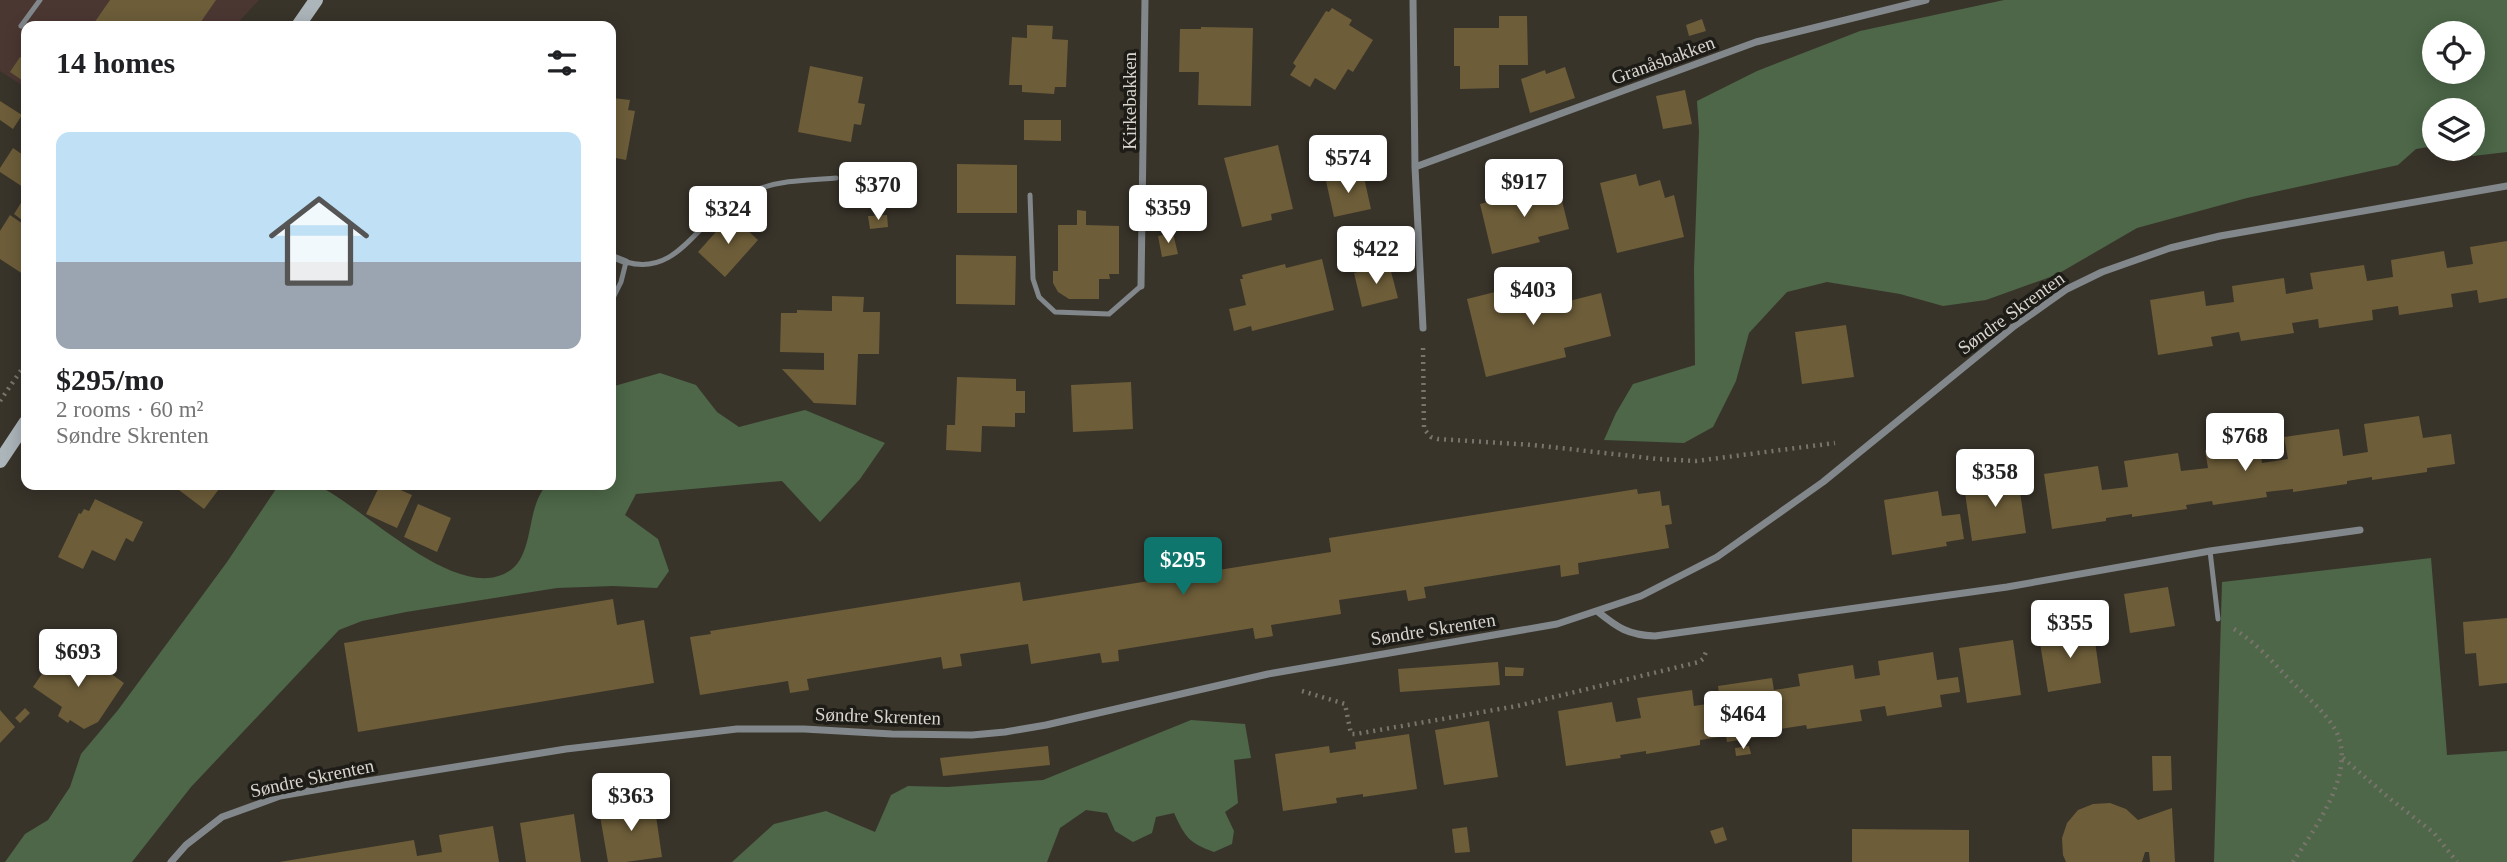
<!DOCTYPE html>
<meta charset="utf-8">
<style>
:root{--surface:#fff;--page:#f6f6f6;--text:#202124;--muted:#757577;--line:#e0e0e0;--accent:#0f766e}
body{margin:0;font-family:Georgia,serif;background:var(--page);color:var(--text);height:100vh;display:flex;flex-direction:column;font-size:26px;white-space:nowrap}
*{box-sizing:border-box;margin:0}
p{font-size:23px;color:var(--muted)}
.icon{flex:none;width:38px;height:38px;fill:none;stroke:currentColor;stroke-width:2;stroke-linecap:round;stroke-linejoin:round}
.map{position:relative;flex:1;overflow:hidden}
.sheet{position:absolute;left:21px;top:21px;width:595px;height:469px;display:flex;flex-direction:column;background:var(--surface);border-radius:14px;box-shadow:0 4px 18px #0003}
.sheet>*{flex:none}
.controls{position:absolute;left:2422px;top:21px;display:grid;gap:14px}
.controls a{display:grid;place-items:center;width:63px;height:63px;border-radius:50%;background:var(--surface);box-shadow:0 4px 18px #0003;font-size:35px}
.price{position:absolute;translate:-50% -60px;padding:0 16px;border-radius:7px;background:#fff;color:#222;font-size:23px;line-height:46px;filter:drop-shadow(0 2px 4px #0008)}
.price::after{content:'';position:absolute;left:50%;top:42px;width:21px;height:16px;margin-left:-10px;background:inherit;clip-path:polygon(0 0,100% 0,50% 100%)}
.price.selected{background:var(--accent);color:#fff}
ul{padding:0;list-style:none}
li{display:grid;align-content:center;gap:14px;height:371px;padding:0 35px}
li+li{border-top:2px solid var(--line)}
li span{display:grid;place-items:center;height:217px;border-radius:14px;color:#555}
li>.icon{margin-inline-start:auto}
span .icon{width:126px;height:126px;fill:#fffc;stroke-width:1}
li b{font-size:30px}
h2{display:flex;justify-content:space-between;align-items:center;height:84px;padding:0 35px;font-size:30px}
.map>svg:first-child{display:block}
.commercial{fill:#4b3732}
.forest{fill:#4d6748;fill-rule:evenodd}
.building{fill:#6d5d39}
.lines{fill:none;stroke-linecap:round;stroke-linejoin:round}
.path{stroke:#79746c;stroke-width:4.5;stroke-dasharray:2 5;stroke-linecap:butt}
.service{stroke:#81878a;stroke-width:5}
.minor{stroke:#81878a;stroke-width:7}
.secondary{stroke:#acb5ba;stroke-width:14}
.labels{text-anchor:middle;dominant-baseline:central;stroke-width:7;stroke-linejoin:round;paint-order:stroke}
.street-label{font-size:19px;fill:#d8d5ce;stroke:#1e1c17}
</style>
<div class="map">
<svg width="2507" height="862" viewBox="0 0 2507 862">
<rect width="100%" height="100%" fill="#39342a"/>
<!-- commercial -->
<path class="commercial" d="M0,0H259L235,26H26V88L0,71Z"/>
<!-- forest -->
<path class="forest" d="M2004,0H2507V152L2473,156L2456,149H2473V110H2434V146L2416,149L2398,165L2247,198L2137,228L2056,275L1986,300L1943,306L1900,294L1827,282L1787,292L1749,333L1736,381L1713,427L1684,443L1604,440L1616,413L1633,384L1695,365L1694,269L1699,131L1697,101L1757,71L1860,31ZM2473,33V72H2434V33Z
M660,373L696,385L717,412L739,427L805,410L885,443L860,479L820,522L782,481L636,494L625,515L658,539L669,571L657,588L613,586L557,588L406,612L362,621L339,630L191,787L132,862H5L25,834L48,820L70,787L81,754L118,710L227,562L276,489C286,483 308,481 318,486C364,506 460,609 512,569C529,556 529,523 536,504C538,497 542,491 546,485H611V387Z
M2431,558L2447,755L2507,751V862H2214L2222,582Z
M1191,720L1245,724L1251,758L1234,760L1238,803L1225,812L1234,831L1232,844L1214,852C1189,843 1185,837 1174,813L1156,817L1152,833L1133,842L1115,831L1107,813L1086,810L1060,828L1047,862H732L774,824L826,811L875,832L891,795L908,786L948,787L1043,780Z"/>
<!-- building -->
<path class="building" d="M110,0H216L198,26H92Z
M1332,8L1352,20L1349,25L1373,40L1353,72L1348,69L1335,90L1315,78L1310,87L1290,75L1296,66L1293,63L1326,11L1329,12Z
M1499,16H1527L1528,65H1499V88L1460,89V66H1454V28H1499Z
M1702,19L1706,31L1689,36L1686,25Z
M1027,25L1053,26L1052,39L1068,40L1066,87H1055L1054,94L1022,92V85H1009L1012,37L1027,38Z
M1201,27L1253,28L1251,106L1198,105L1199,72H1179L1180,29H1201Z
M20,57L26,60V83L10,72Z
M810,66L863,77L858,103L865,104L861,125L854,124L851,142L798,132Z
M1565,67L1575,98L1530,113L1521,79L1545,70L1546,74Z
M1685,90L1692,124L1663,129L1656,96Z
M611,91L614,92L613,98L630,100L628,110L635,111L626,160L611,157Z
M0,101L22,115L13,129L0,120Z
M1024,120H1061V141L1024,140Z
M1278,145L1293,209L1271,214L1272,220L1242,227L1224,158Z
M13,148L26,157V189L0,172V168Z
M957,164L1017,165V213H957Z
M1363,173L1371,209L1334,217L1326,181Z
M1636,174L1639,186L1660,180L1665,198L1674,195L1684,237L1617,253L1600,183Z
M1558,185L1569,229L1538,237L1540,242L1492,254L1480,204Z
M26,195V223L14,214Z
M1077,210L1086,211V225L1119,226V274H1109L1110,279H1099V299H1069L1058,292L1053,283V271H1058V225H1077Z
M10,215L26,226V276L0,259V231Z
M731,215L758,240L725,277L698,252Z
M887,215L888,227L870,229L868,216Z
M1173,233L1178,254L1162,257L1158,236Z
M2507,241V298L2479,303L2477,290L2451,294L2453,307L2399,315L2398,306L2372,310L2373,320L2319,328L2318,319L2292,323L2294,333L2241,341L2239,332L2211,337L2213,346L2158,355L2150,300L2204,291L2206,306L2234,302L2232,286L2284,278L2286,294L2313,289L2310,273L2364,265L2367,281L2393,277L2391,260L2444,251L2447,268L2473,264L2470,247Z
M956,255L1016,256L1015,305L956,304Z
M1322,259L1334,310L1252,331L1251,326L1234,331L1229,309L1246,305L1240,279H1243L1242,275L1285,264L1286,268Z
M1389,264L1398,298L1362,307L1354,273Z
M1544,284L1547,296L1557,304L1601,293L1611,336L1564,348L1566,357L1486,377L1467,299L1515,287L1516,291Z
M832,296L864,297L863,312H880L879,354H858L856,405L814,403L782,369L824,370V353L780,352L781,313H797V310L832,311Z
M1846,325L1854,377L1802,384L1795,332Z
M957,377L1016,379V391H1025V413H1015V427L982,426L981,452L946,450L947,425H955Z
M1131,382L1133,429L1073,432L1071,385Z
M2419,416L2423,438L2451,434L2455,464L2427,468V472L2372,480V477L2347,481V484L2293,492V489L2266,492L2267,497L2213,505L2212,501L2186,505L2187,509L2132,517V514L2106,518V521L2052,529L2044,474L2098,466L2102,490L2128,487L2124,461L2178,453L2181,471L2208,468L2205,450L2259,442L2262,463L2288,459L2284,437L2339,429L2343,456L2368,452L2364,424Z
M2018,478L2026,533L1972,541L1964,486Z
M176,485H222L204,509L175,487Z
M380,485H389L412,495L397,528L366,514Z
M1637,489L1638,494L1660,491L1662,506L1669,505L1672,524L1665,525L1669,548L1578,563L1579,574L1561,577L1560,565L1424,587L1426,598L1408,601L1406,590L1339,600L1341,614L1271,625L1273,636L1255,639L1253,628L1118,650L1119,661L1102,663L1100,653L1031,664L1028,644L960,654L962,666L943,669L941,657L807,679L809,690L790,693L788,681L700,695L690,637L711,634L710,631L1020,582L1023,601L1331,552L1329,538Z
M1938,491L1942,516L1960,514L1964,539L1946,542L1947,546L1892,555L1884,500Z
M95,499L143,522L133,542L126,538L115,561L92,550L83,569L58,557L79,513L81,514L84,509L89,511Z
M418,504L451,518L437,552L404,537Z
M2168,587L2175,626L2130,633L2124,594Z
M613,599L617,625L644,620L654,683L358,732L344,643Z
M2507,618V683L2479,686L2476,653L2465,654L2463,622Z
M2093,628L2101,683L2048,692L2039,637Z
M2013,640L2021,695L1967,703L1959,648Z
M59,649L89,669L94,662L124,683L98,722L84,729L70,720L68,723L58,716L62,707L33,687Z
M1933,652L1937,680L1958,677L1960,692L1940,695L1942,707L1887,716L1885,706L1860,710L1862,721L1807,729L1806,725L1780,729L1781,733L1727,742L1726,736L1700,740V745L1646,754V751L1620,755L1621,758L1566,766L1558,711L1612,702L1616,722L1641,718L1637,698L1692,690L1694,706L1720,702L1718,686L1772,678L1774,690L1800,686L1798,674L1853,665L1855,679L1880,675L1878,661Z
M1498,662L1500,685L1400,692L1398,669Z
M1505,667L1524,668L1523,676H1505Z
M25,708L30,713L20,723L15,718Z
M0,710L15,727L0,743Z
M1489,721L1498,777L1444,785L1435,730Z
M1409,734L1417,789L1363,797V794L1336,798L1337,803L1283,811L1275,754L1329,746L1330,753L1356,749L1355,742Z
M1048,746L1050,765L943,776L940,758Z
M1749,746L1751,754L1736,756L1735,748Z
M2152,756H2171L2172,790L2153,791Z
M654,802L662,857L626,862H608L599,810Z
M2110,803L2126,809L2138,820L2172,808L2175,862H2150L2149,852H2145L2142,862H2066L2063,855L2062,838L2067,823L2078,810L2093,804Z
M574,814L581,862H526L520,823Z
M493,826L499,862H279L414,840L417,856L442,852L439,835Z
M1467,827L1470,852L1455,853L1452,829Z
M1723,827L1727,840L1715,844L1710,831Z
M1852,829L1969,830V862H1852Z"/>
<g class="lines">
<!-- path -->
<path class="path" d="M1423,348L1424,429L1431,437L1438,439L1533,445L1658,459L1696,461L1835,443
M0,401L26,363
M2234,629C2257,643 2274,664 2293,683C2307,697 2326,713 2336,731C2357,772 2315,828 2293,862
M1302,691L1345,704L1351,734H1356L1517,706L1699,662L1703,659L1707,650
M2343,758L2389,798L2434,833L2457,862"/>
<!-- service -->
<path class="service" d="M21,26L40,0
M1030,195L1033,279L1039,297L1055,312L1109,314L1141,286
M611,302L621,282L626,262C668,274 688,240 715,215C726,205 742,196 756,190C781,180 809,180 836,178
M2210,551L2218,619"/>
<!-- minor -->
<path class="minor" d="M1413,0L1415,167L1423,328
M1415,167L1756,42L1926,0
M611,256L626,262
M1141,286L1145,0
M1597,611C1618,628 1628,635 1655,636L2007,587L2210,551L2360,530
M171,862L186,845L222,817L280,796L343,785L566,749L737,729H804L892,734L972,735L1005,732L1046,725L1268,674L1557,624L1641,596L1717,557L1823,482L2013,327L2067,289L2102,272L2170,248L2220,236L2507,186"/>
<!-- secondary -->
<path class="secondary" d="M298,26L316,0
M0,461L26,422"/>
</g>
<g class="labels">
<!-- street labels -->
<g class="street-label">
<text transform="translate(1663 60) rotate(-20)">Granåsbakken</text>
<text transform="translate(1129 101) rotate(-90)">Kirkebakken</text>
<text transform="translate(2011 313) rotate(-36)">Søndre Skrenten</text>
<text transform="translate(1433 629) rotate(-9)">Søndre Skrenten</text>
<text transform="translate(878 716) rotate(2)">Søndre Skrenten</text>
<text transform="translate(312 778) rotate(-12)">Søndre Skrenten</text>
</g>
</g>
</svg>
<div class="controls">
<a><svg class="icon" aria-label="locate" viewBox="0 0 24 24"><circle cx="12" cy="12" r="6"/><path d="M12 2v4M12 18v4M2 12h4M18 12h4"/></svg></a>
<a><svg class="icon" aria-label="layers" viewBox="0 0 24 24"><path d="M12 4l9 5-9 5-9-5zM3 14l9 5 9-5"/></svg></a>
</div>
<b class="price" style="left:1348px;top:195px">$574</b>
<b class="price" style="left:1524px;top:219px">$917</b>
<b class="price" style="left:878px;top:222px">$370</b>
<b class="price" style="left:1168px;top:245px">$359</b>
<b class="price" style="left:728px;top:246px">$324</b>
<b class="price" style="left:1376px;top:286px">$422</b>
<b class="price" style="left:1533px;top:327px">$403</b>
<b class="price" style="left:2245px;top:473px">$768</b>
<b class="price" style="left:1995px;top:509px">$358</b>
<b class="price selected" style="left:1183px;top:597px">$295</b>
<b class="price" style="left:2070px;top:660px">$355</b>
<b class="price" style="left:78px;top:689px">$693</b>
<b class="price" style="left:1743px;top:751px">$464</b>
<b class="price" style="left:631px;top:833px">$363</b>
<section class="sheet">
<h2>14 homes<svg class="icon" aria-label="filters" viewBox="0 0 24 24"><path d="M4 7h16M4 17h16"/><circle cx="9" cy="7" r="2"/><circle cx="15" cy="17" r="2"/></svg></h2>
<ul>
<li><span style="background:linear-gradient(#bfe0f5 60%,#9aa5b1 0)"><svg class="icon" aria-label="home" viewBox="0 0 24 24"><path d="M3 11l9-7 9 7M6 9v11h12V9"/></svg></span><div><b>$295/mo</b><p>2 rooms · 60 m²</p><p>Søndre Skrenten</p></div></li>
</ul>
</section>
</div>
